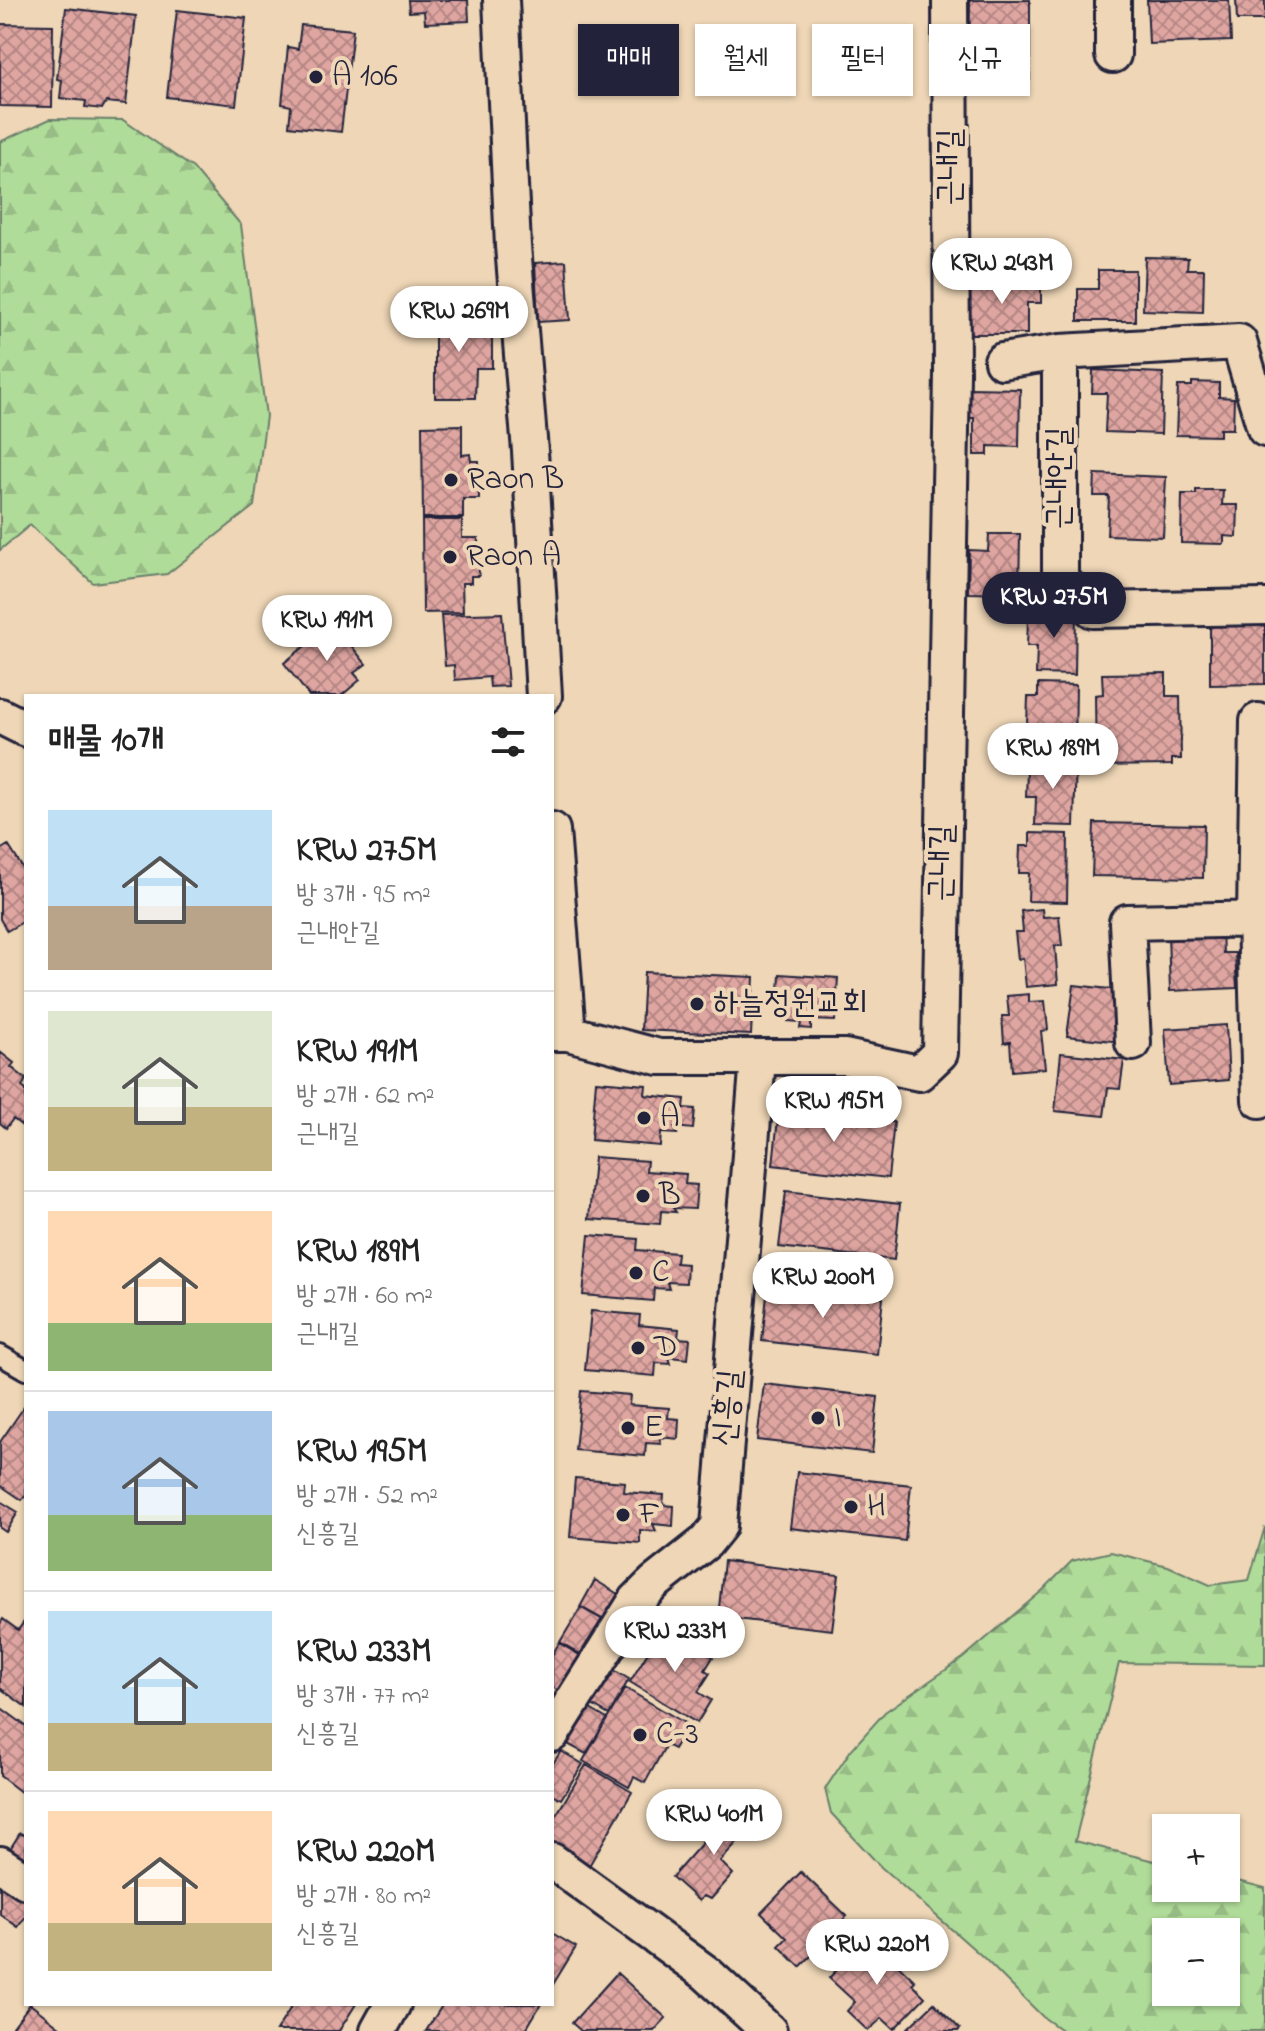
<!DOCTYPE html>
<html lang="ko">
<meta charset="utf-8">
<style>
:root{--surface:#fff;--page:#f2f2f2;--text:#222;--muted:#767676;--line:#e0e0e0;--accent:#22223b}
body{margin:0;font-family:"Indie Flower","Poor Story",sans-serif;background:var(--page);color:var(--text);height:100vh;display:flex;flex-direction:column;font-size:30px;white-space:nowrap}
*{box-sizing:border-box;margin:0}
p{font-size:26px;color:var(--muted)}
.icon{flex:none;width:44px;height:44px;fill:none;stroke:currentColor;stroke-width:2;stroke-linecap:round;stroke-linejoin:round}
.map{position:relative;flex:1;overflow:hidden}
.drawer{position:absolute;left:24px;top:694px;width:530px;height:1312px;display:flex;flex-direction:column;background:var(--surface);border-radius:0px;box-shadow:0 2px 6px #0004}
.drawer>*{flex:none}
.banner{position:absolute;left:578px;top:24px;width:566px;height:72px;display:flex;gap:16px}
.tools{position:absolute;left:1152px;top:1814px;display:grid;gap:16px}
.tools a{display:grid;place-items:center;width:88px;height:88px;border-radius:0px;background:var(--surface);box-shadow:0 2px 6px #0004;font-size:40px}
.price{position:absolute;translate:-50% -68px;padding:0 18px;border-radius:28px;background:#fff;color:#222;font-size:26px;line-height:52px;filter:drop-shadow(0 2px 4px #0008)}
.price::after{content:'';position:absolute;left:50%;top:48px;width:24px;height:18px;margin-left:-12px;background:inherit;clip-path:polygon(0 0,100% 0,50% 100%)}
.price.on{background:var(--accent);color:#fff}
ul{padding:0;list-style:none}
li{display:flex;align-items:center;gap:24px;height:200px;padding:0 24px}
li+li{border-top:2px solid var(--line)}
li span{display:grid;place-items:center;flex:none;width:224px;height:160px;border-radius:0px;color:#555}
li>.icon{margin-inline-start:auto}
span .icon{width:96px;height:96px;fill:#fffc;stroke-width:1}
li b{font-size:34px}
h2{display:flex;justify-content:space-between;align-items:center;height:96px;padding:0 24px;font-size:34px}
.pill{padding:0 28px;border-radius:0px;background:var(--surface);box-shadow:0 2px 6px #0004;font-size:28px;line-height:72px}
.pill.on{background:var(--accent);color:#fff}
.map>svg:first-child{display:block}
.forest{fill:url(#forest-firs);stroke:#697f6a;stroke-width:2;fill-rule:evenodd}
.building{fill:url(#building-cross-hatch);stroke:#22223b;stroke-width:2}
.lines{fill:none;stroke-linecap:round;stroke-linejoin:round}
.lane-casing{stroke:#22223b;stroke-width:24}
.street-casing{stroke:#22223b;stroke-width:40}
.lane{stroke:#eed6b6;stroke-width:18}
.street{stroke:#eed6b6;stroke-width:34}
.poi-dot{fill:#22223b;stroke:#eed6b6;stroke-width:3}
.labels{text-anchor:middle;dominant-baseline:central;stroke-width:8;stroke-linejoin:round;paint-order:stroke}
.poi-label{font-size:32px;fill:#22223b;stroke:#eed6b6;text-anchor:start}
.street-label{font-size:32px;fill:#22223b;stroke:#eed6b6}
</style>
<div class="map">
<svg width="1265" height="2031" viewBox="0 0 1265 2031">
<defs>
<pattern id="forest-firs" width="22" height="20" patternUnits="userSpaceOnUse" patternTransform="scale(2)"><rect width="22" height="20" fill="#b0dc99"/><path d="M5 1l3.5 6h-7zM16 11l3.5 6h-7z" fill="#97bc85"/></pattern>
<pattern id="building-cross-hatch" width="8" height="8" patternUnits="userSpaceOnUse" patternTransform="scale(2)"><rect width="8" height="8" fill="#dfa5a1"/><path d="M0 0l8 8M0 8l8-8" fill="none" stroke="#b48684"/></pattern>
</defs>
<rect width="100%" height="100%" fill="#eed6b6"/>
<filter id="ink" filterUnits="userSpaceOnUse"><feTurbulence type="fractalNoise" baseFrequency=".0125" numOctaves="2"/><feDisplacementMap in="SourceGraphic" scale="16" xChannelSelector="R" yChannelSelector="G"/><feConvolveMatrix kernelMatrix="1 2 1 2 8 2 1 2 1" color-interpolation-filters="sRGB"/></filter>
<g filter="url(#ink)">
<!-- forest -->
<path class="forest" d="M50,119L123,120L193,168L241,225L266,416L254,506L167,574L93,583L30,525L0,550V142Z
M1265,1527V1665L1119,1663L1075,1841L1166,1864V1888H1226V1878L1265,1888V2031H1063L1043,2017L983,1957L881,1867L831,1813L825,1789L851,1750L885,1712L963,1658L1043,1590L1072,1561L1111,1552L1168,1566L1210,1585L1249,1580ZM1166,1932H1226V1992H1166Z"/>
<!-- building -->
<path class="building" d="M408,0H468L469,21L425,23L424,11L409,12Z
M970,0H1030V80H969Z
M1147,0H1229L1231,41L1149,44Z
M1236,0H1265V20H1237Z
M66,8L136,16L126,104L106,102L102,109L85,107L86,101L60,98L62,80L57,79Z
M177,10L246,18L236,105L167,97Z
M0,24L53,25L52,107L0,106Z
M301,25L353,30L341,132L289,126L291,106L282,104L288,47L298,49Z
M1145,257L1188,258L1187,269H1204L1203,312L1143,310Z
M566,261L570,320L538,322L535,263Z
M1098,270H1135V321H1078V289H1098Z
M970,280L1041,281V303H1027V334H970Z
M435,310H476V336L492,335V368H476L475,398H435Z
M1093,370L1163,373L1161,434L1105,432L1107,393H1092Z
M1192,382L1219,383V397L1234,398L1233,429H1220V436L1176,435L1178,386H1192Z
M969,388L1020,389L1019,447L988,446V455H974V418H969Z
M462,425V455L470,454L471,461H479V499H463V518H423L422,426Z
M1095,474L1166,477L1163,537L1107,535L1109,496H1094Z
M1196,490H1223L1222,505H1238L1237,537L1224,536V544L1181,543L1182,494H1196Z
M422,520H462V538H478L479,576H471V583H462L463,612L423,613Z
M989,534H1020L1019,594L968,593L969,550L988,551Z
M1038,606L1076,607L1075,675L1036,674L1037,646H1027L1028,619L1038,620Z
M502,613L508,686L490,687L489,677L455,680L454,665L445,666L441,615Z
M341,617L353,631L345,638L366,664L354,673L360,680L341,696H309L284,663Z
M1210,625H1265V684L1210,685Z
M1166,673V696H1180L1181,759H1172V765L1096,766L1095,695L1103,694L1102,674Z
M1038,684L1076,685L1075,753L1036,752L1037,724H1027L1028,697H1038Z
M1037,758L1076,759L1074,826L1035,825L1036,797H1026L1027,771H1036Z
M1094,823L1204,825L1203,878L1092,876Z
M1030,833L1068,834L1067,902L1028,901L1029,873H1019L1020,846H1030Z
M8,845L26,873V920L7,931L0,919V850Z
M1042,909L1043,917L1059,916L1062,946H1055L1058,984L1026,987L1023,958L1018,959L1015,932H1023L1021,911Z
M1222,931L1223,953H1235L1237,988L1170,991L1168,934Z
M644,972L754,977L751,1035L641,1030Z
M780,974L838,978L835,1021L811,1020V1029L800,1028L801,1022L788,1021L789,1008L778,1007Z
M1074,985L1127,991L1121,1042L1067,1036Z
M1029,994V1002L1045,1001L1048,1030L1041,1031L1045,1068L1012,1071L1010,1042L1004,1043L1002,1016H1009L1007,996Z
M1226,1025L1229,1080L1169,1085L1165,1029Z
M0,1052L14,1063L11,1067L26,1079L22,1087L26,1090V1129L13,1119L6,1128L0,1123Z
M1061,1053L1124,1060L1120,1089L1108,1088L1104,1116L1055,1111Z
M596,1081L646,1085L645,1095L685,1099L684,1108L695,1109L693,1129L674,1127L677,1134L661,1133L660,1146L591,1140Z
M779,1109L894,1122L888,1178L773,1165Z
M594,1157L647,1161L646,1171L686,1174L685,1184L697,1185L695,1209L673,1208L676,1212L661,1211L660,1224L589,1219Z
M786,1191L900,1204L894,1260L779,1247Z
M589,1235L638,1239L637,1250L677,1253L676,1263L687,1264L686,1283L667,1282L669,1289L654,1288L653,1301L583,1295Z
M768,1286L883,1298L877,1354L762,1341Z
M591,1311L640,1315L639,1325L679,1329L678,1338L690,1339L688,1359L669,1357L671,1364L656,1363L655,1376L585,1370Z
M764,1384L878,1397L872,1453L757,1440Z
M581,1391L630,1395L629,1405L669,1408L668,1418L679,1419L678,1439L659,1437L661,1444L646,1443L645,1456L575,1450Z
M24,1407L26,1495L22,1500L0,1485V1442Z
M797,1472L911,1485L905,1541L790,1528Z
M575,1478L625,1482L624,1492L664,1495L663,1505L674,1506L673,1526L653,1524L656,1531L640,1530V1543L570,1537Z
M0,1501L18,1512L6,1532L0,1528Z
M724,1561L839,1575L832,1630L718,1617Z
M595,1580L618,1594L603,1620L580,1607Z
M581,1607L602,1619L582,1655L560,1642Z
M3,1619L18,1630L26,1619V1707L0,1688V1624Z
M664,1626L713,1657L705,1670L710,1673L698,1692L711,1700L697,1723L630,1682Z
M559,1643L581,1656L561,1692L552,1687V1655Z
M607,1666L629,1679L609,1715L587,1702Z
M625,1688L688,1725L674,1749L666,1745L645,1783L634,1777L629,1787L583,1761Z
M585,1706L607,1719L586,1754L564,1742Z
M0,1707L26,1726V1796L0,1776Z
M561,1751L583,1764L561,1799L552,1794V1765Z
M586,1765L632,1792L586,1871L552,1851V1822Z
M737,1804L756,1821L720,1861L733,1874L711,1899L703,1896L699,1901L672,1877Z
M20,1833L26,1836V1870L5,1857Z
M801,1872L847,1916L843,1920L856,1933L826,1965L814,1953L800,1967L779,1946L787,1938L761,1913Z
M0,1879L26,1897V1916L18,1927L0,1914Z
M552,1933L576,1947L552,1986Z
M869,1937L915,1981L912,1984L925,1997L894,2029L882,2018L868,2031L847,2011L855,2002L829,1978Z
M617,1973L666,2018L654,2031H581L572,2023Z
M934,2003L960,2029L959,2031H905Z
M30,2004L65,2031H10Z
M293,2004H356L339,2031H276Z
M443,2004H541L525,2031H426Z"/>
<g class="lines">
<defs>
<path id="lane" d="M0,1355L26,1370"/>
<path id="street" d="M501,0L513,246L530,451L544,696
M1113,55V0
M1060,352V579L1093,610L1265,607
M1002,361L1060,352L1239,342L1265,429
M0,716L26,729
M1258,721L1255,918L1260,1100
M552,830L568,1033
M552,1033H568L659,1057H845L919,1073L940,1053L952,374L950,0
M1133,1043L1127,922L1265,919
M654,1583L706,1542L719,1526L758,1059
M552,1734L636,1601L651,1586
M552,1861L706,1973L769,2031
M0,1864L26,1881
M378,2031L393,2004"/>
</defs>
<!-- lane casing -->
<use href="#lane" class="lane-casing"/>
<!-- street casing -->
<use href="#street" class="street-casing"/>
<!-- lane -->
<use href="#lane" class="lane"/>
<!-- street -->
<use href="#street" class="street"/>
</g>
</g>
<!-- markers -->
<g class="poi-dot">
<circle cx="316" cy="77" r="8"/>
<circle cx="451" cy="480" r="8"/>
<circle cx="450" cy="557" r="8"/>
<circle cx="697" cy="1004" r="8"/>
<circle cx="644" cy="1118" r="8"/>
<circle cx="643" cy="1196" r="8"/>
<circle cx="636" cy="1273" r="8"/>
<circle cx="638" cy="1348" r="8"/>
<circle cx="818" cy="1418" r="8"/>
<circle cx="628" cy="1428" r="8"/>
<circle cx="851" cy="1507" r="8"/>
<circle cx="623" cy="1515" r="8"/>
<circle cx="640" cy="1735" r="8"/>
</g>
<g class="labels">
<!-- poi labels -->
<g class="poi-label">
<text x="332" y="77">A 106</text>
<text x="467" y="480">Raon B</text>
<text x="466" y="557">Raon A</text>
<text x="713" y="1004">하늘정원교회</text>
<text x="660" y="1118">A</text>
<text x="659" y="1196">B</text>
<text x="652" y="1273">C</text>
<text x="654" y="1348">D</text>
<text x="834" y="1418">I</text>
<text x="644" y="1428">E</text>
<text x="867" y="1507">H</text>
<text x="639" y="1515">F</text>
<text x="656" y="1735">C-3</text>
</g>
<!-- street labels -->
<g class="street-label">
<text transform="translate(951 167) rotate(-90)">근내길</text>
<text transform="translate(1060 478) rotate(-90)">근내안길</text>
<text transform="translate(943 863) rotate(-89)">근내길</text>
<text transform="translate(729 1408) rotate(-85)">신흥길</text>
</g>
</g>
</svg>
<div class="tools">
<a>+</a>
<a>−</a>
</div>
<b class="price" style="left:1002px;top:306px">KRW 243M</b>
<b class="price" style="left:459px;top:354px">KRW 269M</b>
<b class="price on" style="left:1054px;top:640px">KRW 275M</b>
<b class="price" style="left:327px;top:663px">KRW 191M</b>
<b class="price" style="left:1053px;top:791px">KRW 189M</b>
<b class="price" style="left:834px;top:1144px">KRW 195M</b>
<b class="price" style="left:823px;top:1320px">KRW 200M</b>
<b class="price" style="left:675px;top:1674px">KRW 233M</b>
<b class="price" style="left:714px;top:1857px">KRW 401M</b>
<b class="price" style="left:877px;top:1987px">KRW 220M</b>
<div class="banner">
<a class="pill on">매매</a>
<a class="pill">월세</a>
<a class="pill">필터</a>
<a class="pill">신규</a>
</div>
<section class="drawer">
<h2>매물 10개<svg class="icon" aria-label="filters" viewBox="0 0 24 24"><path d="M4 7h16M4 17h16"/><circle cx="9" cy="7" r="2"/><circle cx="15" cy="17" r="2"/></svg></h2>
<ul>
<li><span style="background:linear-gradient(#bfe0f5 60%,#b9a48a 0)"><svg class="icon" aria-label="home" viewBox="0 0 24 24"><path d="M3 11l9-7 9 7M6 9v11h12V9"/></svg></span><div><b>KRW 275M</b><p>방 3개 · 95 m²</p><p>근내안길</p></div></li>
<li><span style="background:linear-gradient(#dfe7d0 60%,#c2b280 0)"><svg class="icon" aria-label="home" viewBox="0 0 24 24"><path d="M3 11l9-7 9 7M6 9v11h12V9"/></svg></span><div><b>KRW 191M</b><p>방 2개 · 62 m²</p><p>근내길</p></div></li>
<li><span style="background:linear-gradient(#ffd9b3 70%,#8fb573 0)"><svg class="icon" aria-label="home" viewBox="0 0 24 24"><path d="M3 11l9-7 9 7M6 9v11h12V9"/></svg></span><div><b>KRW 189M</b><p>방 2개 · 60 m²</p><p>근내길</p></div></li>
<li><span style="background:linear-gradient(#a9c7e8 65%,#8fb573 0)"><svg class="icon" aria-label="home" viewBox="0 0 24 24"><path d="M3 11l9-7 9 7M6 9v11h12V9"/></svg></span><div><b>KRW 195M</b><p>방 2개 · 52 m²</p><p>신흥길</p></div></li>
<li><span style="background:linear-gradient(#bfe0f5 70%,#c2b280 0)"><svg class="icon" aria-label="home" viewBox="0 0 24 24"><path d="M3 11l9-7 9 7M6 9v11h12V9"/></svg></span><div><b>KRW 233M</b><p>방 3개 · 77 m²</p><p>신흥길</p></div></li>
<li><span style="background:linear-gradient(#ffd9b3 70%,#c2b280 0)"><svg class="icon" aria-label="home" viewBox="0 0 24 24"><path d="M3 11l9-7 9 7M6 9v11h12V9"/></svg></span><div><b>KRW 220M</b><p>방 2개 · 80 m²</p><p>신흥길</p></div></li>
</ul>
</section>
</div>
